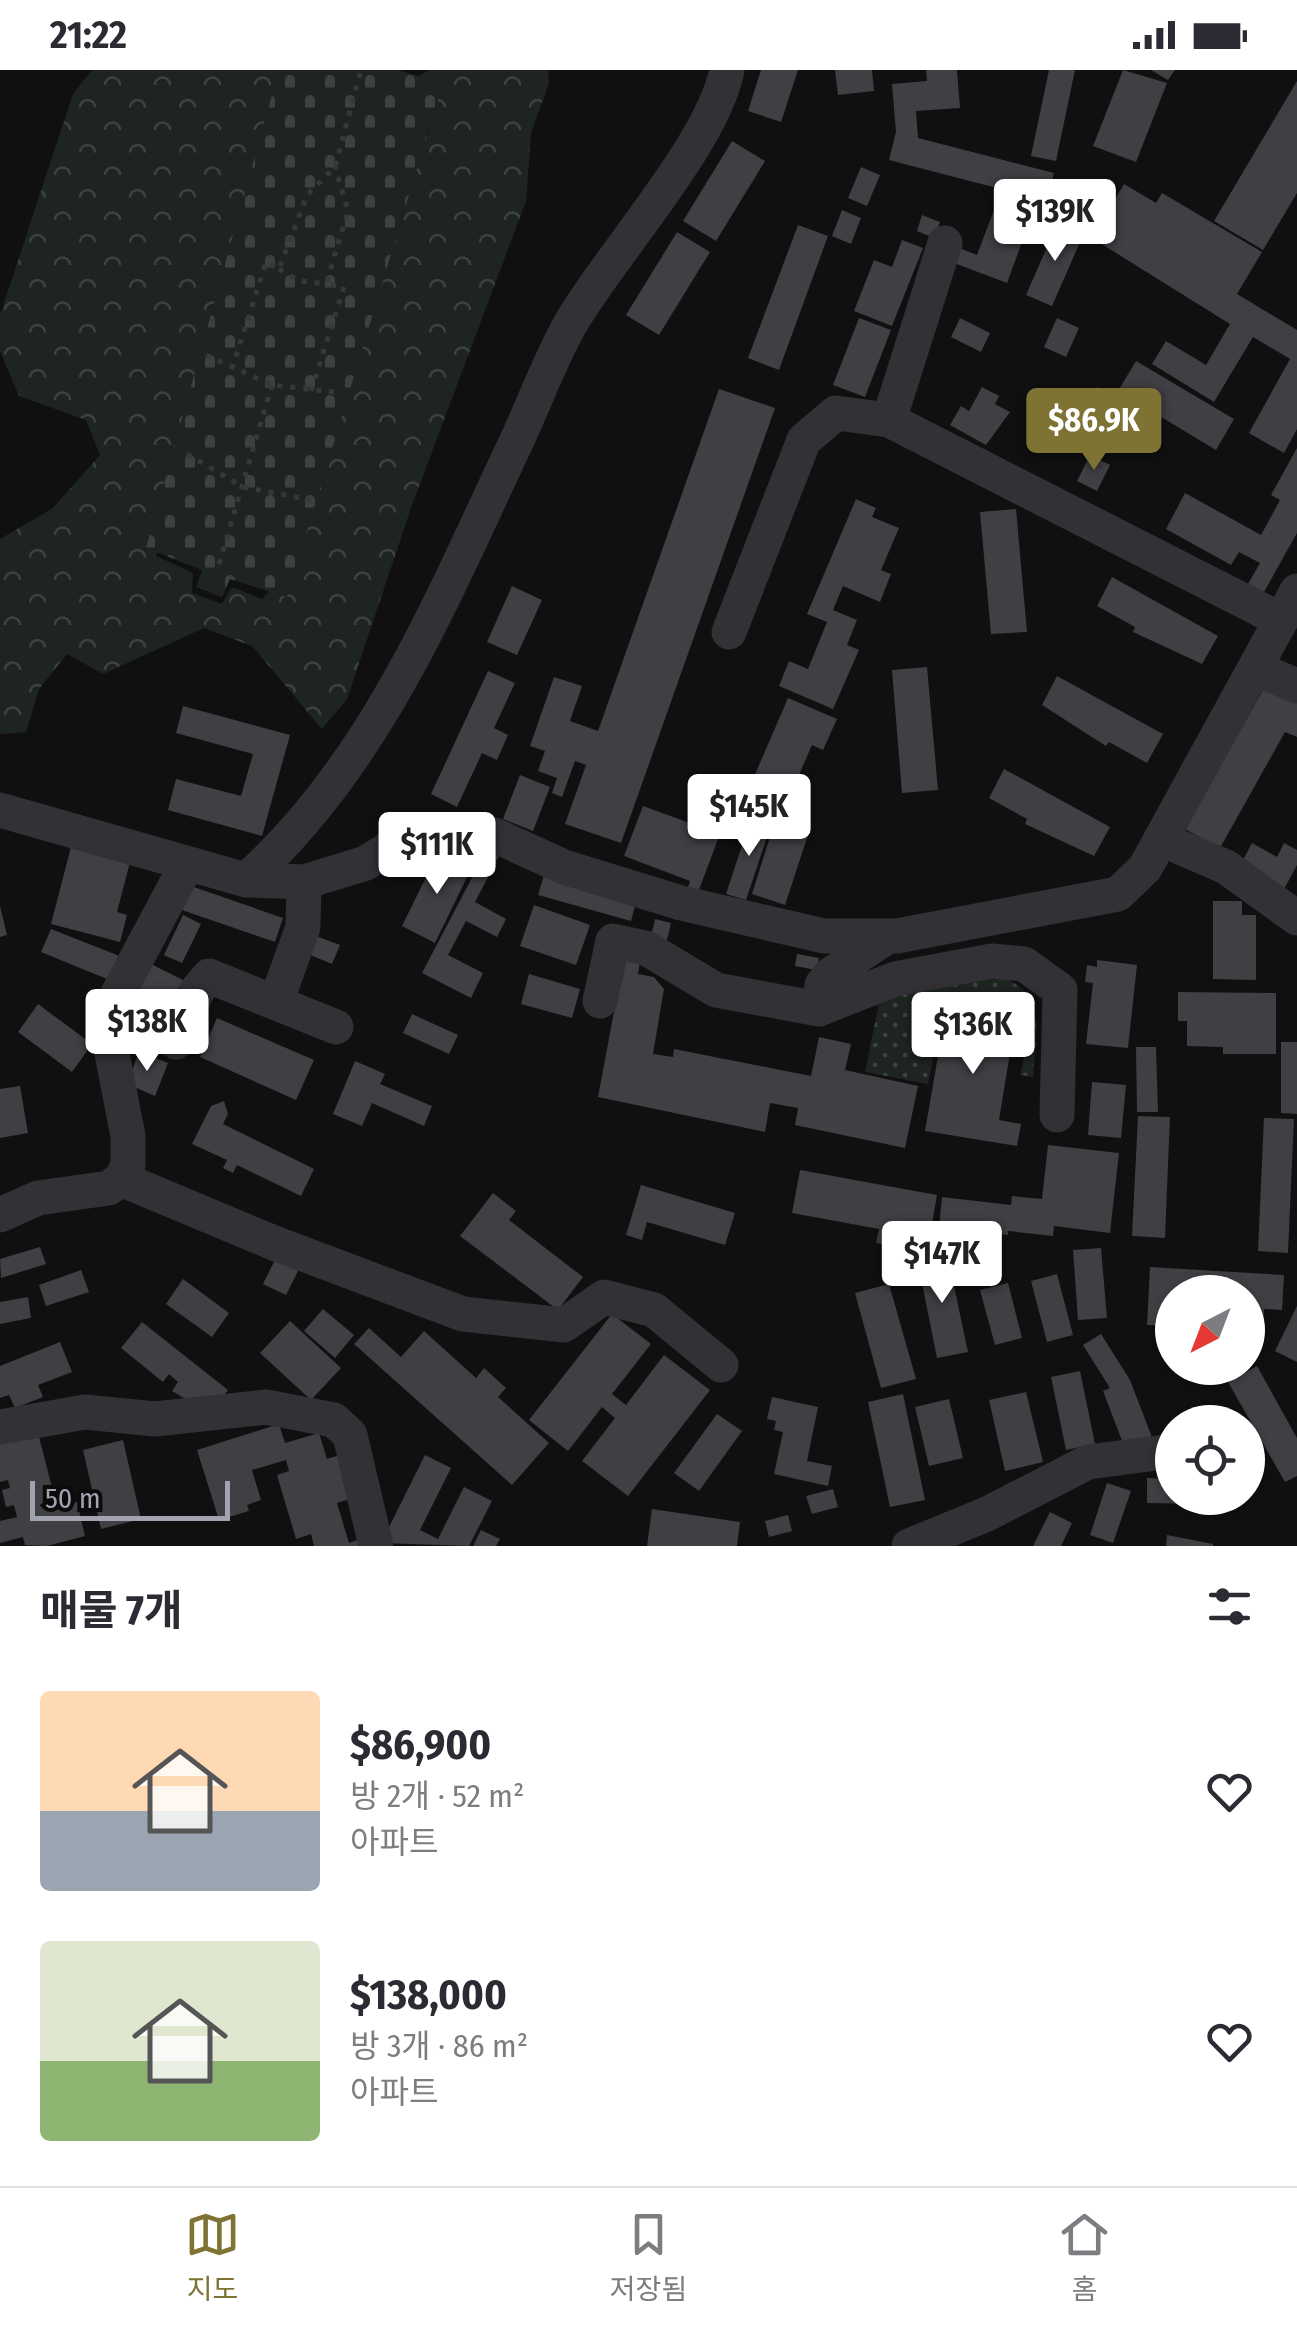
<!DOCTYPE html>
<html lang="ko">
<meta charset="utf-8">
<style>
:root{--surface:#fff;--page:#f7f7f7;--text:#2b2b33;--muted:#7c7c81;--line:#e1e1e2;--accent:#7f7333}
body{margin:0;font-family:"Fira Sans Condensed","Noto Sans KR",sans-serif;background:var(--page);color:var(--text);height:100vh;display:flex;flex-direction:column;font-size:38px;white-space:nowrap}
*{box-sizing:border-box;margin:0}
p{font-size:32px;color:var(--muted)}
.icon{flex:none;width:55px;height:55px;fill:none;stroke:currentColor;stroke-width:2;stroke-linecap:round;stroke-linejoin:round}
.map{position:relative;height:1476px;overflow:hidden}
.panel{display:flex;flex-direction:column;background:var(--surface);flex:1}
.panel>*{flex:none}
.needle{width:65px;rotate:222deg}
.controls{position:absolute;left:1155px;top:1205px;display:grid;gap:20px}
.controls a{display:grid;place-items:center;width:110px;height:110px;border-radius:50%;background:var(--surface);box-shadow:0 2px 8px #0004;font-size:50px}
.scale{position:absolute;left:30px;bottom:25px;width:200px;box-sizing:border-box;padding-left:10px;border:5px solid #a2a3b1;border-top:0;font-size:28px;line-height:35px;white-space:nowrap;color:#a2a3b1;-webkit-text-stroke:8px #0b0b0c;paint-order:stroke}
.price{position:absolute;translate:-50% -85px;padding:0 22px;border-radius:10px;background:#fff;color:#222;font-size:32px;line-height:65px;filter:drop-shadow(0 2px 5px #0008)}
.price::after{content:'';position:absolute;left:50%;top:60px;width:30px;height:22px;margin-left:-15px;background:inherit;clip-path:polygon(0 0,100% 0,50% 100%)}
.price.on{background:var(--accent);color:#fff}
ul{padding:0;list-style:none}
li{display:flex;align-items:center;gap:30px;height:250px;padding:0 40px}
li span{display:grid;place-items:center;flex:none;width:280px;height:200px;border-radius:10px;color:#555}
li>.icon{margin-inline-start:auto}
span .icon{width:120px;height:120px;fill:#fffc;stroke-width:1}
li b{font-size:42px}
h2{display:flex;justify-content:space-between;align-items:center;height:120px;padding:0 40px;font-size:42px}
.status{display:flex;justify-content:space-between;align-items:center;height:70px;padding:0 50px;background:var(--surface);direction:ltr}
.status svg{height:28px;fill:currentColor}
.tab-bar{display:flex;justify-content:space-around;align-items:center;height:140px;border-top:2px solid var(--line);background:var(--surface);font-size:28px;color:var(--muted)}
.tab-bar a{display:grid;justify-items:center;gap:5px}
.tab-bar .on{color:var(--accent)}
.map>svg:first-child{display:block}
.grass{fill:url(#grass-dots)}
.forest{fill:url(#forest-crowns)}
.cemetery{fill:url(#cemetery-stones)}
.building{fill:#3f3f44}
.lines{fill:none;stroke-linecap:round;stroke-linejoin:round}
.path{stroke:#37383d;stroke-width:5;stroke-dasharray:5 8;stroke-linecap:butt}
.minor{stroke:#313136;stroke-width:35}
</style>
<div class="status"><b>21:22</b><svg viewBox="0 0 49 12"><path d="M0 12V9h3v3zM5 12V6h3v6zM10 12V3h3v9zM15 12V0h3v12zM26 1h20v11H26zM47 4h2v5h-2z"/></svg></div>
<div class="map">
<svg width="1297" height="1476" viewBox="0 0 1297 1476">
<defs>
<pattern id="grass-dots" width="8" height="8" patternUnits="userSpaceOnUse" patternTransform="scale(2.5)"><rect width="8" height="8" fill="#1e2520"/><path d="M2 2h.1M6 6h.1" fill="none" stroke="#3c423e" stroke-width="1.8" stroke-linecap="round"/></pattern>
<pattern id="forest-crowns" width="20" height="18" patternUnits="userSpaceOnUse" patternTransform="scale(2.5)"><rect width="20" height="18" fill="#1e2520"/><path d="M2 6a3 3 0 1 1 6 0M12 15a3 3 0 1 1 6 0" fill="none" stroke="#3c423e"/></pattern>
<pattern id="cemetery-stones" width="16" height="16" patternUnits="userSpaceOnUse" patternTransform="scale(2.5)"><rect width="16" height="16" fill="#1e2520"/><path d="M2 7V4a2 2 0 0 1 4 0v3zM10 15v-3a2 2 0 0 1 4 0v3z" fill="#3c423e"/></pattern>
</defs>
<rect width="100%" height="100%" fill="#101011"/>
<!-- grass -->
<path class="grass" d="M991,902C1049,922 1036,957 1033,1007L1020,1005L1026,980L1017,977L1020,945L945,931L928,1014L865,1002L880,928Z"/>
<!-- forest -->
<path class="forest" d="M92,0H315L175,408L156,486L193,503L192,523L222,534L232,517L262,529L289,500L409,107L430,59L429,25L407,13L429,0H548L549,13L531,63L526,131L412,435L347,629L322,659L252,576L204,558L103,604L67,584L39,619L26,662L0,664V469L52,439L100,385L86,350L19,326L0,281V245L73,24Z"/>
<!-- cemetery -->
<path class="cemetery" d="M279,0H397L443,13L287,527L230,509L222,527L196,517L202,500L146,478Z"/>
<!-- building -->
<path class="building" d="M761,0H798L781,52L748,41Z
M835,0H872L874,21L838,25Z
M926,0H957L960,38L916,41L918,68L1054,103L1047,131L889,90L896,62L892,14L927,11Z
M1049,0H1075L1056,91L1031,86Z
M1123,0L1167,13L1136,92L1093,76Z
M1151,0H1175L1168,10Z
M1297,11V123L1263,180L1214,151Z
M732,71L765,91L716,171L683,151Z
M861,97L880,105L867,136L848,128Z
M1124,114L1156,133L1162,123L1262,182L1237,224L1297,260V359L1284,383L1249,363L1290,289L1253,267L1214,332L1152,294L1166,271L1206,295L1230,254L1092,168Z
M842,140L861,148L851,174L832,166Z
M994,140L1007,145L1003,155L1025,164L1007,213L954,193L959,178L977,185Z
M922,145L940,152L934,168L917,161Z
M1058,152L1084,163L1052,236L1026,225Z
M798,155L828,166L779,300L748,288Z
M677,162L710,182L659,265L626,245Z
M902,170L923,178L892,256L854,241L874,190L892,197Z
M859,248L891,260L865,327L833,315Z
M960,248L990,263L981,282L951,267Z
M1057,248L1079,258L1066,287L1044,277Z
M1136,291L1234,349L1216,380L1118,321Z
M982,317L999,326L995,334L1010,342L986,375L950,355L961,336L969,341Z
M1097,317L1150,349L1134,376L1081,344Z
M719,319L775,338L621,773L565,754L586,695L575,691L562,727L552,723L557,708L538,701L545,681L530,676L554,607L582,616L570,651L598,661Z
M1297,378V463L1264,522L1248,514L1260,493L1239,482L1231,495L1166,459L1185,423L1261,465L1280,430L1271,425Z
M1090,385L1110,395L1097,421L1077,411Z
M856,429L876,438L872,447L899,458L881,500L891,504L880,532L843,516L833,540L857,550L847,575L859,580L833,639L779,616L789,591L808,599L827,552L807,544Z
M1016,439L1027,562L991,564L980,442Z
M1112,507L1218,566L1202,594L1133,562L1135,557L1097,536Z
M512,516L542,530L517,585L487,572Z
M927,597L938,720L902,723L892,600Z
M488,601L515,613L494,658L508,665L497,690L482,683L457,737L431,724Z
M1057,606L1163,664L1147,693L1109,672L1106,676L1042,635Z
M1264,618L1297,633V667L1285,662L1220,778L1185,759Z
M788,628L837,649L823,680L812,675L781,746L744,730Z
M183,636L290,665L262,766L168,740L176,709L241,726L253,684L176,663Z
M1004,699L1110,757L1094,786L1025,754L1027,749L989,728Z
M520,705L550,717L533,761L503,749Z
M643,736L720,764L697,825L687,820L690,811L624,786Z
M751,748L771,755L746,830L726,824Z
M774,754L808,765L785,835L752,824Z
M1252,773L1277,787L1284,773L1297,780V795L1283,821L1240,796Z
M71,777L130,792L117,842L127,845L120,872L51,854Z
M487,779L499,786L475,832L506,849L497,867L466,851L448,885L483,903L471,928L422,903Z
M439,781L472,797L435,873L402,856Z
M544,805L636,832L631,851L538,825Z
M191,816L283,848L275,872L182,840Z
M1213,831H1242V845H1256V910L1213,909Z
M534,835L590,855L576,895L520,876Z
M0,836L7,865L0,867Z
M183,845L201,854L182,893L164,885Z
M655,849L671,853L667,870L651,866Z
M51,859L122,887L112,911L41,882Z
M316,866L340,875L332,894L308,884Z
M625,883L641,886L638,904L654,907L664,919L653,984L673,987L674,979L811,1006L819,967L851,974L845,1000L918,1016L905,1078L795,1055L798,1038L770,1033L765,1062L598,1027Z
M797,884L819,888L817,900L795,896Z
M1097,890L1137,895L1128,978L1086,974L1093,913L1085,912L1087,895L1097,897Z
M151,894L183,910L154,969L122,953Z
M529,904L580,919L572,948L521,934Z
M1178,922L1276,923V984H1223V977L1187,976V951H1178Z
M38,934L92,974L72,1002L18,962Z
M947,934L1016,946L999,1050L1021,1054L1017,1076L925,1061Z
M412,944L458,965L449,984L403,963Z
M217,948L314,990L296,1030L200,987Z
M1281,972H1297V1044L1281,1043Z
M1136,977H1156L1158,1042H1137Z
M139,982L168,993L155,1026L127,1014Z
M355,991L385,1004L380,1014L432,1036L424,1056L372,1033L362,1056L333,1044Z
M1092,1012L1126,1015L1121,1068L1088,1065Z
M20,1016L28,1063L0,1068V1019Z
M224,1031L228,1044L223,1054L314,1099L301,1126L237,1095L233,1103L223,1098L227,1090L192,1074L211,1036Z
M1138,1046L1170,1047L1165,1168L1132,1166Z
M1264,1048L1294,1049L1288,1183L1258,1181Z
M1048,1075L1119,1083L1110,1163L1054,1156L1053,1166L1008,1161V1165L939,1157L942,1127L1011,1135L1012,1126L1042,1129Z
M800,1100L937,1125L927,1183L876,1173L879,1159L792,1143Z
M641,1115L735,1143L725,1175L647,1152L642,1170L626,1165Z
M493,1123L516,1141L509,1150L583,1207L558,1240L460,1166Z
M40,1177L46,1194L1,1208L0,1189Z
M1101,1178L1107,1248L1078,1250L1073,1180Z
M947,1183L968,1282L937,1288L917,1188Z
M278,1184L301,1195L286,1225L263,1214Z
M1150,1197L1284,1205L1282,1240L1264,1239L1263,1262L1248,1261V1222H1172V1256L1147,1255Z
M81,1200L89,1222L46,1236L39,1215Z
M1057,1204L1073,1265L1047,1272L1031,1211Z
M183,1209L229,1243L212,1267L166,1234Z
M1008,1213L1022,1268L995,1275L980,1220Z
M889,1214L916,1309L881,1318L855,1223Z
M28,1227L31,1248L0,1254V1232Z
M1297,1236V1292L1275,1281Z
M323,1239L354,1265L335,1288L304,1261Z
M612,1244L651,1274L612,1324L626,1335L664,1285L710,1320L628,1426L582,1391L615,1348L602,1337L568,1381L529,1350Z
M290,1251L341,1298L311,1330L260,1283Z
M142,1252L228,1320L217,1334L199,1337L172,1321L178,1312L169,1304L163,1312L121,1278Z
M369,1258L401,1287L424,1261L476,1308L484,1298L506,1318L498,1327L549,1373L512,1415L354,1274Z
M1101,1264L1130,1310L1153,1370L1126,1381L1103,1321L1110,1318L1083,1275Z
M60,1272L72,1302L38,1315L43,1327L15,1338L9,1325L0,1328V1296Z
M1257,1296L1297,1368V1406L1285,1412L1228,1312Z
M1080,1301L1095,1374L1066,1380L1051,1307Z
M1026,1322L1043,1392L1005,1401L989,1330Z
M903,1324L925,1430L890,1437L868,1332Z
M772,1327L818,1337L807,1391L832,1396L828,1416L774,1404L783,1362L774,1360L776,1351L767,1349Z
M949,1329L963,1388L929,1396L915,1337Z
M717,1344L742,1361L699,1421L674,1403Z
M279,1354L285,1373L319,1363L327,1389L343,1384L356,1427L337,1433L349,1473L364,1468L367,1476H314L311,1464L296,1469L277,1405L289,1401L286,1390L252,1400L261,1430L247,1435L249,1441L219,1450L197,1380Z
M38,1363L57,1437L77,1432L85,1466L47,1476L25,1475L23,1467L0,1473V1451L17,1447L14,1435L6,1437L2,1420L10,1418L8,1410L0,1412V1372Z
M123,1370L141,1449L101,1459L83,1380Z
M425,1385L451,1398L420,1460L438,1469L464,1417L492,1431L469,1476L381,1473Z
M1147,1408L1172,1409V1428H1202V1434L1147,1433Z
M1107,1413L1131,1421L1113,1473L1090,1465Z
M833,1419L838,1437L812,1444L806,1426Z
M652,1439L740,1452L737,1476H647Z
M1050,1442L1072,1453L1061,1476H1033Z
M788,1445L792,1461L769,1467L765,1451Z
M481,1460L500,1469L496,1476H473Z
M1167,1465L1213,1474V1476H1166Z"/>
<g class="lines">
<!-- path -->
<path class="path" d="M279,199L300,211L326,214
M206,285L272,315L342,323
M232,299L266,192L279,199L307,125L335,97L361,0
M311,321L344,217L326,214L348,141L335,97
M187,384L243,417L311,430
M219,494L272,315"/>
<!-- minor -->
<path class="minor" d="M889,350L945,173
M729,562L804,370L836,343L889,350L1281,550
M1255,598L1297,616
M0,740L246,810L304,812L366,793L396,774L449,760L494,765L564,797L681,833L824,866H897L1118,824L1145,798L1297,521
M1161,769L1226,797L1297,848
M246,810C377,693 444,524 518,368C536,329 551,287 572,251C613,182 712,74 727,0
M600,931L613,871L646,878L716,920L819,939L895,909L992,891L1024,894L1060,920L1057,1045
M276,932L303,857L304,812
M819,939L822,915L830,905L888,866
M176,972L198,919L209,906L336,957
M121,1109L274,1173L463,1244L564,1255L604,1227L654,1240L721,1295
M0,1145L38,1128L109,1118L121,1109L128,1095V1066L105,948L187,794
M0,1357L85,1342L155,1349L266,1337L334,1350L350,1365L376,1476
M909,1476L987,1444L1088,1392L1172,1381"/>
</g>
</svg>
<div class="controls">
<a><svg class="needle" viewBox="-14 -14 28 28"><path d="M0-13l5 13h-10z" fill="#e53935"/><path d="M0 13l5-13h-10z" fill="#7c7c81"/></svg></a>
<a><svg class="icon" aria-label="locate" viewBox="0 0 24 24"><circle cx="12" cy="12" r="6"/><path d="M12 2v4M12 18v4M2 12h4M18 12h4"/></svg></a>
</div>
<div class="scale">50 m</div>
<b class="price" style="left:1055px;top:194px">$139K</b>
<b class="price on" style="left:1094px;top:403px">$86.9K</b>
<b class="price" style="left:749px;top:789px">$145K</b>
<b class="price" style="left:437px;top:827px">$111K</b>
<b class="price" style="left:147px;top:1004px">$138K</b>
<b class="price" style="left:973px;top:1007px">$136K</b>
<b class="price" style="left:942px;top:1236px">$147K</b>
</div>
<section class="panel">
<h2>매물 7개<svg class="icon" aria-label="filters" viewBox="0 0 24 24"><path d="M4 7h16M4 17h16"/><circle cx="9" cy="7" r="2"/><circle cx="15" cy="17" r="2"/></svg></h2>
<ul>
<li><span style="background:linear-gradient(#ffd9b3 60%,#9aa5b1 0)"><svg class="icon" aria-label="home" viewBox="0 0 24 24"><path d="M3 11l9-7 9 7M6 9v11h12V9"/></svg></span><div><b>$86,900</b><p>방 2개 · 52 m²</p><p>아파트</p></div><svg class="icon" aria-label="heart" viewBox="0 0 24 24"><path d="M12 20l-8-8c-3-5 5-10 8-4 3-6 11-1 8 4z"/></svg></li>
<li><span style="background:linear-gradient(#dfe7d0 60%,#8fb573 0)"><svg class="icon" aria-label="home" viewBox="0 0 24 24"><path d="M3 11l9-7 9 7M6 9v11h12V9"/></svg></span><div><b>$138,000</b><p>방 3개 · 86 m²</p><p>아파트</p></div><svg class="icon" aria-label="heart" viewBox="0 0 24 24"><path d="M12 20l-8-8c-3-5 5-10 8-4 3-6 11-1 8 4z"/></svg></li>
</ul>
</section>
<nav class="tab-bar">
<a class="on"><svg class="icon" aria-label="map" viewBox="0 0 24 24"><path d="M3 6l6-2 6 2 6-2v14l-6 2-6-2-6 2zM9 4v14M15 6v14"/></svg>지도</a>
<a><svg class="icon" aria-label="saved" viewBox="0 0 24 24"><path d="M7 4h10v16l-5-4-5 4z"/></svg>저장됨</a>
<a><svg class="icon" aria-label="home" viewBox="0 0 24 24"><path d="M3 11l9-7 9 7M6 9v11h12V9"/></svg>홈</a>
</nav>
